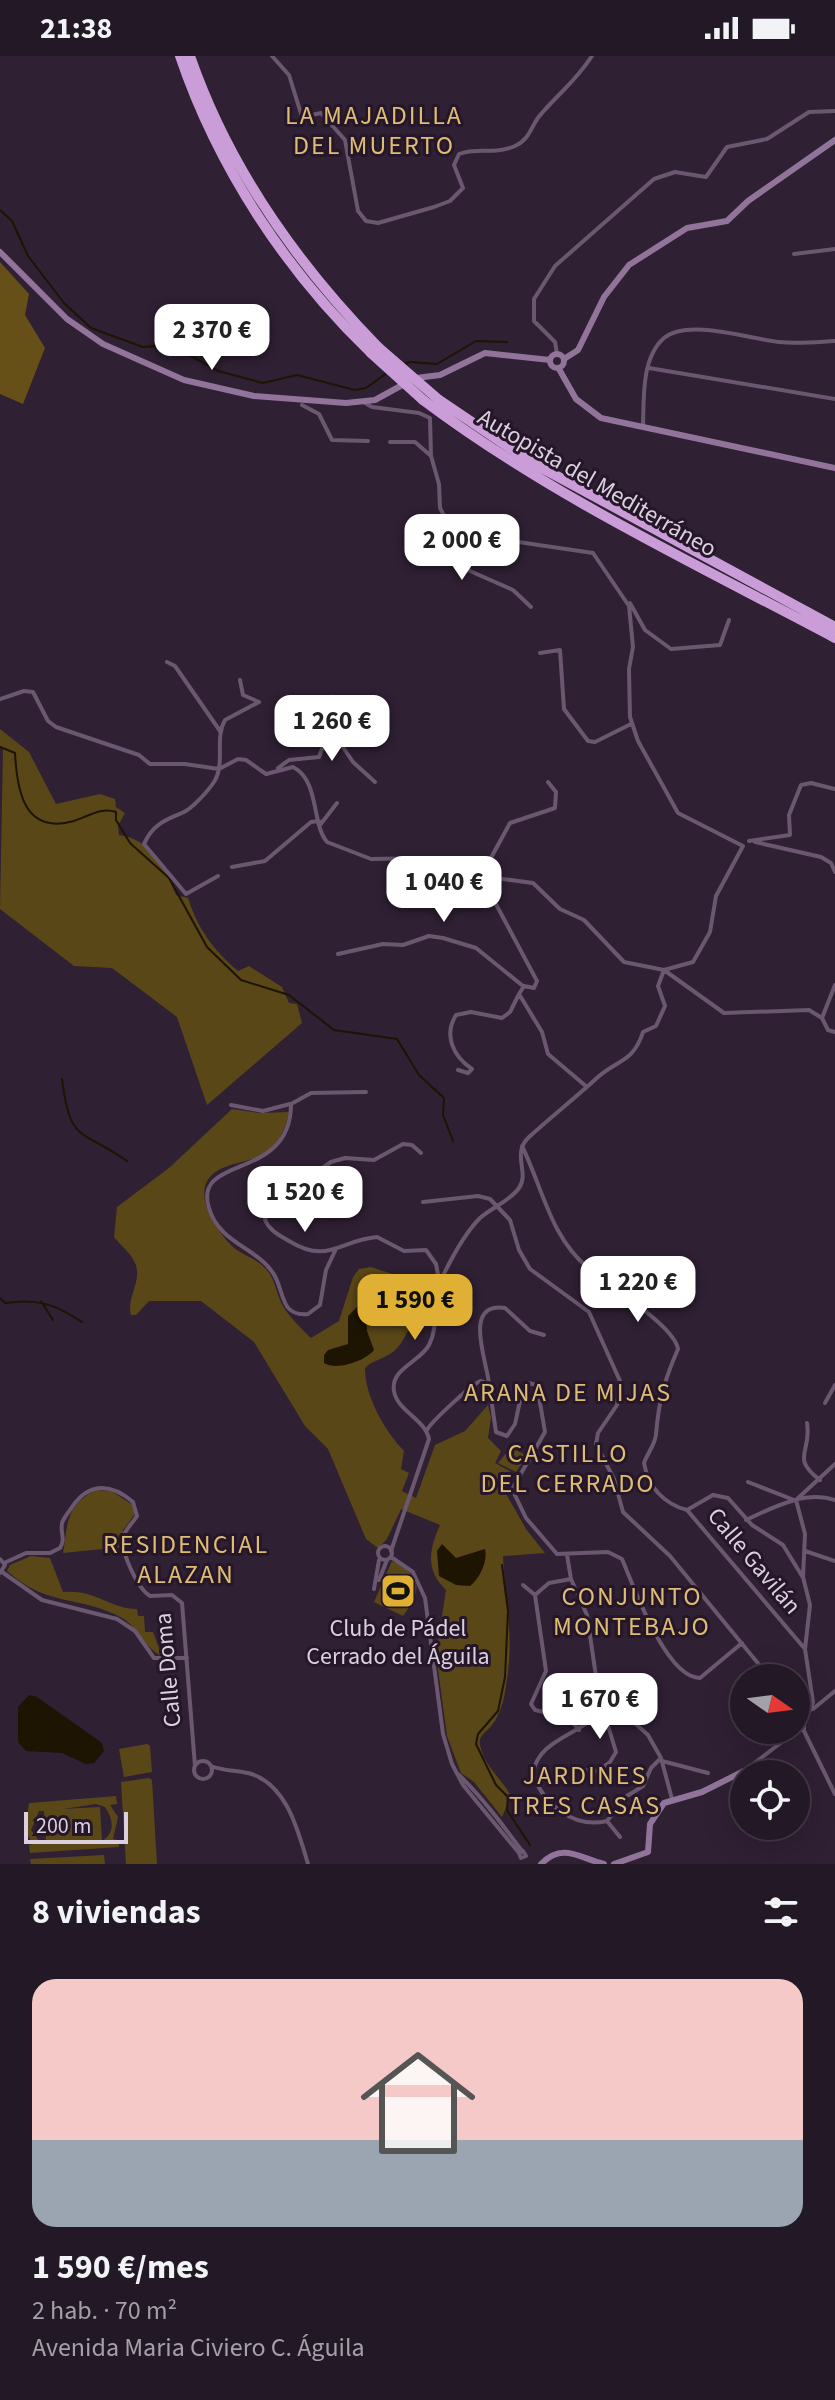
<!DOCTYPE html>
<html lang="es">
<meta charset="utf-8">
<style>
:root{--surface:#231826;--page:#2b212e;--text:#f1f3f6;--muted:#a3a0a7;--line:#403743;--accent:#dfb034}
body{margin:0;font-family:"Source Sans 3",sans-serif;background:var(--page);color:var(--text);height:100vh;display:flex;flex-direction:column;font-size:30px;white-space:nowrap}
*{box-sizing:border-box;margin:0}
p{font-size:26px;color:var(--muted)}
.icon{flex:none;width:44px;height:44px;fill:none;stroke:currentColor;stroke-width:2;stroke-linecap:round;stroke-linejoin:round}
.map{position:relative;height:1808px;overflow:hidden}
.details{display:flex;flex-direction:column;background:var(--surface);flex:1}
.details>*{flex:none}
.needle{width:52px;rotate:104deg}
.fabs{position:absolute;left:730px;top:1608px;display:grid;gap:16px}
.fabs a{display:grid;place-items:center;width:80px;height:80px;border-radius:50%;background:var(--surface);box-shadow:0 8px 32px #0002,0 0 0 2px var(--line);font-size:40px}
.scale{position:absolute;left:24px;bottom:20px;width:104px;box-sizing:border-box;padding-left:8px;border:4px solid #dbd1de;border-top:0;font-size:22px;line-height:28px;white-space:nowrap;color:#dbd1de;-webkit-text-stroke:6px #251629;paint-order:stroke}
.price{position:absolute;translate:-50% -68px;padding:0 18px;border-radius:16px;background:#fff;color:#222;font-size:26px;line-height:52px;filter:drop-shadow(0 2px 4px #0008)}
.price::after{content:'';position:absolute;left:50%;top:48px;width:24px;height:18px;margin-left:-12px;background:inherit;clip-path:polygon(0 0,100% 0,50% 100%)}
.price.on{background:var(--accent);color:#111}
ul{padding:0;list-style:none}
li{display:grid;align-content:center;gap:16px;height:424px;padding:0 32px}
li span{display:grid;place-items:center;height:248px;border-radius:24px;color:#555}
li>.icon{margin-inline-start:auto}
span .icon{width:144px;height:144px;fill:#fffc;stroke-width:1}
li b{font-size:34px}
h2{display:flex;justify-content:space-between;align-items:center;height:96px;padding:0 32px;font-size:34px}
.status{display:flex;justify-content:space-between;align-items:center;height:56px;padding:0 40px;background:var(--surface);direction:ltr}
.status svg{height:22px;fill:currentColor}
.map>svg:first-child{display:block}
.green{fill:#5a4718;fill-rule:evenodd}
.forest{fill:#665017}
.water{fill:#1d1401}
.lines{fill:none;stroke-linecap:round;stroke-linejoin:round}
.stream{stroke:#1d1401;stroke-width:2}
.street{stroke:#6b5870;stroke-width:4}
.secondary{stroke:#92749a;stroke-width:6}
.highway{stroke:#cb9dd8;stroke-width:10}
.highway-bridge{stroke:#cb9dd8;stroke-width:10}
.labels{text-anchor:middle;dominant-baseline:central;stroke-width:6;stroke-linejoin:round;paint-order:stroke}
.street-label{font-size:24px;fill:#dbd1de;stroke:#251629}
.poi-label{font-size:24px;fill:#dbd1de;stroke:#251629}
.neighbourhood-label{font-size:26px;letter-spacing:2px;fill:#ddbd73;stroke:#251629}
</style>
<div class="status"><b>21:38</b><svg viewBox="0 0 49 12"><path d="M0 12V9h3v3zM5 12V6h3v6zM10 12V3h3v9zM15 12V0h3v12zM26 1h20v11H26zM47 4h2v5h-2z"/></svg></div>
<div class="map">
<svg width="835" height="1808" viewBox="0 0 835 1808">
<rect width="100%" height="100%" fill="#2f2033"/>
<!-- green -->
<path class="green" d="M332,638L349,664L336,672L319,646Z
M0,673L29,696L56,748L100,738L115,743L116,751L125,757L118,770L119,779C152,784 165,811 176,839L188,842C198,873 213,894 238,915L249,910L282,931L289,947L297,948L302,967L207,1049L177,961L112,912L74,910L0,853L3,693L0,691Z
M232,1053L260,1057L289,1056C286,1070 282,1083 270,1093C256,1105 241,1105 225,1111C185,1126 212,1168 230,1188C240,1199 255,1201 265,1212C276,1223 276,1238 283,1250C289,1260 301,1273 311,1282L339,1265L353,1221L359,1213L371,1211L411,1224C422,1243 410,1282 393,1296C384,1303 373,1304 365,1312C365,1341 385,1375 404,1395L401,1413L409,1417L402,1435L416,1442L435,1389L465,1375L488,1349L491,1361L488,1382L501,1395L495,1407L513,1417L505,1436L526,1473L545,1497L503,1500C505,1541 514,1581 507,1623C505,1639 502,1656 492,1669C487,1676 478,1679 480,1689C484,1710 502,1723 511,1740L502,1761L474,1726L461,1717L447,1680L436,1598L446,1534C425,1514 429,1494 440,1469L401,1453L387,1483L378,1492L366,1483L328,1393L305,1370L254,1286L201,1245H149L136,1259H131C126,1242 143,1224 135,1207C132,1198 120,1189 114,1181L117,1151L169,1112Z
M511,1391L527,1400L516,1416L498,1407Z
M96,1434L111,1435L133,1449L135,1458L123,1474L122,1491L63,1497C68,1471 64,1450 96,1434Z
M31,1500L50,1502L63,1536C96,1533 110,1553 137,1553L138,1560H144L145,1576H153L162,1600C146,1594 138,1571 122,1562C81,1539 48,1552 7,1515L10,1509Z
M392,1505C423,1520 422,1535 403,1560L374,1546Z
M147,1688L150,1690L152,1716L124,1721L119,1693Z
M149,1722L152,1724L157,1808H126L121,1726Z
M116,1740L117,1748L110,1749L118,1761L113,1783L118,1784L119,1791L30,1797L29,1789L33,1788L25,1775L29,1747ZM96,1748L105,1751C113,1763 116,1776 102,1785L100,1751L63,1753ZM39,1755H44L46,1787L101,1785L41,1787L31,1774Z
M104,1799L105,1808H31L30,1803Z"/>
<!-- forest -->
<path class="forest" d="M0,206L29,238L25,259L45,292L23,348L0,338Z"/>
<!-- water -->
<path class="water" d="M358,1250L366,1252L367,1275L374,1294C365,1305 337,1315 324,1307V1299L328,1294L348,1288V1260Z
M442,1488L456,1502L485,1493C488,1505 480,1522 470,1530L456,1529L439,1520L437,1495Z
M29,1639L37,1641L102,1687L104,1695L94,1707L86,1708L62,1697L26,1695L18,1686V1651Z"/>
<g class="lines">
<!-- stream -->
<path class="stream" d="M0,154L12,165L28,200L64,247L91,272L143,291L171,289L218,315L263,327L297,319L355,334L366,332L387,317
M403,309L409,306L437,308L476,285L507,286
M0,691L15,697C17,735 24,779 74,765C89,760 101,751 116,756V764L130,787L169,822L207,891L241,924L289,939L334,974L397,983L419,1019L444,1042L443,1059L453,1085
M62,1023C70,1088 80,1072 127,1105
M0,1242L5,1247C37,1242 55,1248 82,1266
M41,1245L53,1264
M502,1509L508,1555L505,1621L498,1655L478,1678L476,1688L496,1729L508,1741L507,1754L530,1789"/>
<!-- street -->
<path class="street" d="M272,0L289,19L302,61L321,57L345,84L358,155L366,165L378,167L434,151L450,145L463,132L454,109L459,98C477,91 494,99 515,90C531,83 531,68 542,57C561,35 575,26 592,0
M794,198L835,193
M557,298L555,286L534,265V243L555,210L654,123L675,116L706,121L727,91L767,83L809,56L835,55
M649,312L835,343
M302,349L319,358L332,384L368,385
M643,370C644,343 641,302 664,282C688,262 750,283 779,286C798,288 816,286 835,285
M390,386H415L431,400
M446,463L445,479L450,490L470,515L513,534L531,551
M630,547L645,574L671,593L720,589L729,564
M540,597L560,594L564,653L588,685L595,686L631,668
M167,606L175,610L220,675
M0,643L24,635L33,636L48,665L56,671L139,699L150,708H185L219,713L238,703L246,704L266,718L293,711C320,725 311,767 327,786L371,803L429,802L458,808L481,820L533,827L560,853L584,864L624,906L664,914L693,906L710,876L716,840L743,790L678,757L638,685L630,661L629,613L633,591L629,550L593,497L484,481L446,463L440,452L439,428L431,400L430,362L419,357L372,351L365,347
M278,712L289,704L319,701L326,682L334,678L353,706L375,726
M548,726L556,736L555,752L510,767L481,820L537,925L534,932L524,930L519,938L542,976L548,998L587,1031
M320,769L337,747
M749,785L790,779L789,759L801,729L811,727L835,733
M755,786L821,801L831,807L835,816
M232,811L265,805L311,766L319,765
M218,820L186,838L144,788C152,769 165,764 182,757C192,753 208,735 214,726C226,707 214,683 225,664L259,646L243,639L240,624
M338,898L383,888L403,889L429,880L443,882L476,892L523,930
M822,962L835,929
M458,1014L468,1017L472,1013C454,1001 443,980 456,959L471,956L502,962L510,956L519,938
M231,1049L263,1055L290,1048
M522,1090C543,1133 550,1180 588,1212C609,1231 674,1269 678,1293C664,1325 659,1344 656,1378C656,1387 647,1398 644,1407C648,1431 664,1448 687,1454L805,1593
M421,1097L412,1089L403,1088L374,1104L345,1102L331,1106L269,1150L265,1164C270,1175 279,1179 289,1185C328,1209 340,1184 377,1181L404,1195L426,1194L436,1208L439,1224
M423,1146L478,1140L490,1143L510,1164L519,1194L530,1213L589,1256L620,1325L617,1349L598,1377L596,1388L614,1423L623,1456L670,1500L770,1622
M335,1195L326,1214L320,1249L308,1258C279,1261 285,1234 273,1217C256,1191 219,1187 209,1152C192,1098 291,1126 291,1048L311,1037L366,1036
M489,1328C487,1305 462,1246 505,1252L530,1275L544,1279
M825,1347L835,1329
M807,1367C812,1397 790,1401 820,1424
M427,1374C431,1366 474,1326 481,1325L489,1328L496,1376L507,1380L515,1368L523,1331L528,1327L537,1329L545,1376L512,1433L526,1462L557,1498L608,1496L622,1503C634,1531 666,1622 700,1622L742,1587
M748,1426L794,1444
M687,1454L713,1439L728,1442L752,1469L783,1489L802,1520
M746,1464C772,1452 805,1434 835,1444
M378 1497a7 7 0 1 1 14 0a7 7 0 1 1-14 0Z
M391,1495L429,1383C425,1363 397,1355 394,1335C390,1313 420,1306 429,1289C440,1268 431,1243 441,1224C450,1205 465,1177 480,1162C491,1152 510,1145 519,1132C530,1116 511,1098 529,1081C551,1061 575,1042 598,1021C618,1003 633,1007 643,976L656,970L665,950L658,930L664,914L724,957L809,954L822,962L828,974L835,976
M805,1495L835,1505
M567,1499L571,1523L587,1559L598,1634L648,1679L661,1702L672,1743
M391,1501L413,1516L425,1542L443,1678L452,1708L463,1729L519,1797
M0,1503L5,1509L0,1517
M4,1507L26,1497H50L60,1492C66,1482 60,1478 62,1467C64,1461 69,1456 72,1451C89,1426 111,1427 133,1446L137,1460C133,1467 124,1474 123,1482C121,1497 138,1533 150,1540L172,1539L182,1547L195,1710
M2,1516L42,1544L117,1563L135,1575L154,1602H187
M571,1523L549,1527L535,1539L546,1615L531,1648L535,1654L569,1662L579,1674
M379,1524L387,1504
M523,1529L535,1539
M374,1533L379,1504
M607,1645C591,1679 539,1679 533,1717C542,1748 574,1773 607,1765L627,1740L643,1730L651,1712L661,1702
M813,1653L835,1635
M804,1669L813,1646L805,1593L810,1549L803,1521L805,1478L796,1444L835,1408
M804,1675L835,1738
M662,1705L708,1717
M194 1714a9 9 0 1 1 18 0a9 9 0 1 1-18 0Z
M211,1710C223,1715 235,1714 248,1717C287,1727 298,1775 308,1808
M580,1714L598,1715L610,1706L616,1696L603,1653
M744,1715L804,1669V1674H799
M458,1718C481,1740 502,1768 522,1795
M607,1765L620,1781
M523,1795L526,1800L521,1802L519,1797Z"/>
<!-- secondary -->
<path class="secondary" d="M0,196L67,263L103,288L184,324L254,340L346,347L375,344L406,327
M550 305a7 7 0 1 1 14 0a7 7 0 1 1-14 0Z
M564,303L578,294L604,241L629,209L687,172L727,165L748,145L835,84
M559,313L576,343L601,362L835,412
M416,322L440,319L485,297L550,304
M541,1808C563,1786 579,1802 604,1808
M614,1808L648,1796L650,1768L664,1747L702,1736L744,1715"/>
<!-- highway -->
<path class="highway" d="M180,0C218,112 286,215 371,297
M190,0C228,110 297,208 378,291
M423,344C549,439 696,508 835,582
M439,344L531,406L835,571"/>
<!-- highway-bridge -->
<path class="highway-bridge" d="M378,291L439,344
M371,297L423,344"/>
</g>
<!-- icons -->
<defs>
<symbol id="stadium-square" viewBox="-11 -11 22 22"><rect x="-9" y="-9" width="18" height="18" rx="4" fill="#dfb034" stroke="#251629"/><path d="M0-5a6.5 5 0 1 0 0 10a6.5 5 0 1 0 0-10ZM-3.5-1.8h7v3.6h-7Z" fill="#111"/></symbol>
</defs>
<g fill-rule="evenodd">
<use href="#stadium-square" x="378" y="1515" width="40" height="40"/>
</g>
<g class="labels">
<!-- street labels -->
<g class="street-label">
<text transform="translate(597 427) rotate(30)">Autopista del Mediterráneo</text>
<text transform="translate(754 1505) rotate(50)">Calle Gavilán</text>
<text transform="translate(168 1614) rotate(-95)">Calle Doma</text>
</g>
<!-- poi labels -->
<g class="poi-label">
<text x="398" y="1572">Club de Pádel<tspan x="398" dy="28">Cerrado del Águila</tspan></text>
</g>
<!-- neighbourhood labels -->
<g class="neighbourhood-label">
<text x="374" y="59">LA MAJADILLA<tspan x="374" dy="30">DEL MUERTO</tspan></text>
<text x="568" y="1336">ARANA DE MIJAS</text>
<text x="568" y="1397">CASTILLO<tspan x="568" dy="30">DEL CERRADO</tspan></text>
<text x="186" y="1488">RESIDENCIAL<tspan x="186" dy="30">ALAZAN</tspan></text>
<text x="632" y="1540">CONJUNTO<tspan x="632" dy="30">MONTEBAJO</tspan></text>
<text x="585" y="1719">JARDINES<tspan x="585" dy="30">TRES CASAS</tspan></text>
</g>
</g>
</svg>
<div class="fabs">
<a><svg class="needle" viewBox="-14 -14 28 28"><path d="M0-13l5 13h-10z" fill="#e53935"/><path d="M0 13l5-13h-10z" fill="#a3a0a7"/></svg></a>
<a><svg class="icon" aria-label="locate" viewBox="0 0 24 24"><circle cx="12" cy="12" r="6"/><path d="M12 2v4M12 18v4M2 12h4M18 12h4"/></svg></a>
</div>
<div class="scale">200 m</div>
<b class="price" style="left:212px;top:316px">2 370 €</b>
<b class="price" style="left:462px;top:526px">2 000 €</b>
<b class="price" style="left:332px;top:707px">1 260 €</b>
<b class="price" style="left:444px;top:868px">1 040 €</b>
<b class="price" style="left:305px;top:1178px">1 520 €</b>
<b class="price" style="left:638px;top:1268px">1 220 €</b>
<b class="price on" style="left:415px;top:1286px">1 590 €</b>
<b class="price" style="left:600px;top:1685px">1 670 €</b>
</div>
<section class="details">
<h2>8 viviendas<svg class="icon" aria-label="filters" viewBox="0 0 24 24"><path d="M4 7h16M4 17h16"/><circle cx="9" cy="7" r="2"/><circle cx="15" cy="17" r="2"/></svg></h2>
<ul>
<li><span style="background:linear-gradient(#f6c9c9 65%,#9aa5b1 0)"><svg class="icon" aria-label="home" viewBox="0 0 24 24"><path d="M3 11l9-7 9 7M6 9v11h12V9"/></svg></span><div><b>1 590 €/mes</b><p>2 hab. · 70 m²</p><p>Avenida Maria Civiero C. Águila</p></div></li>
</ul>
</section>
